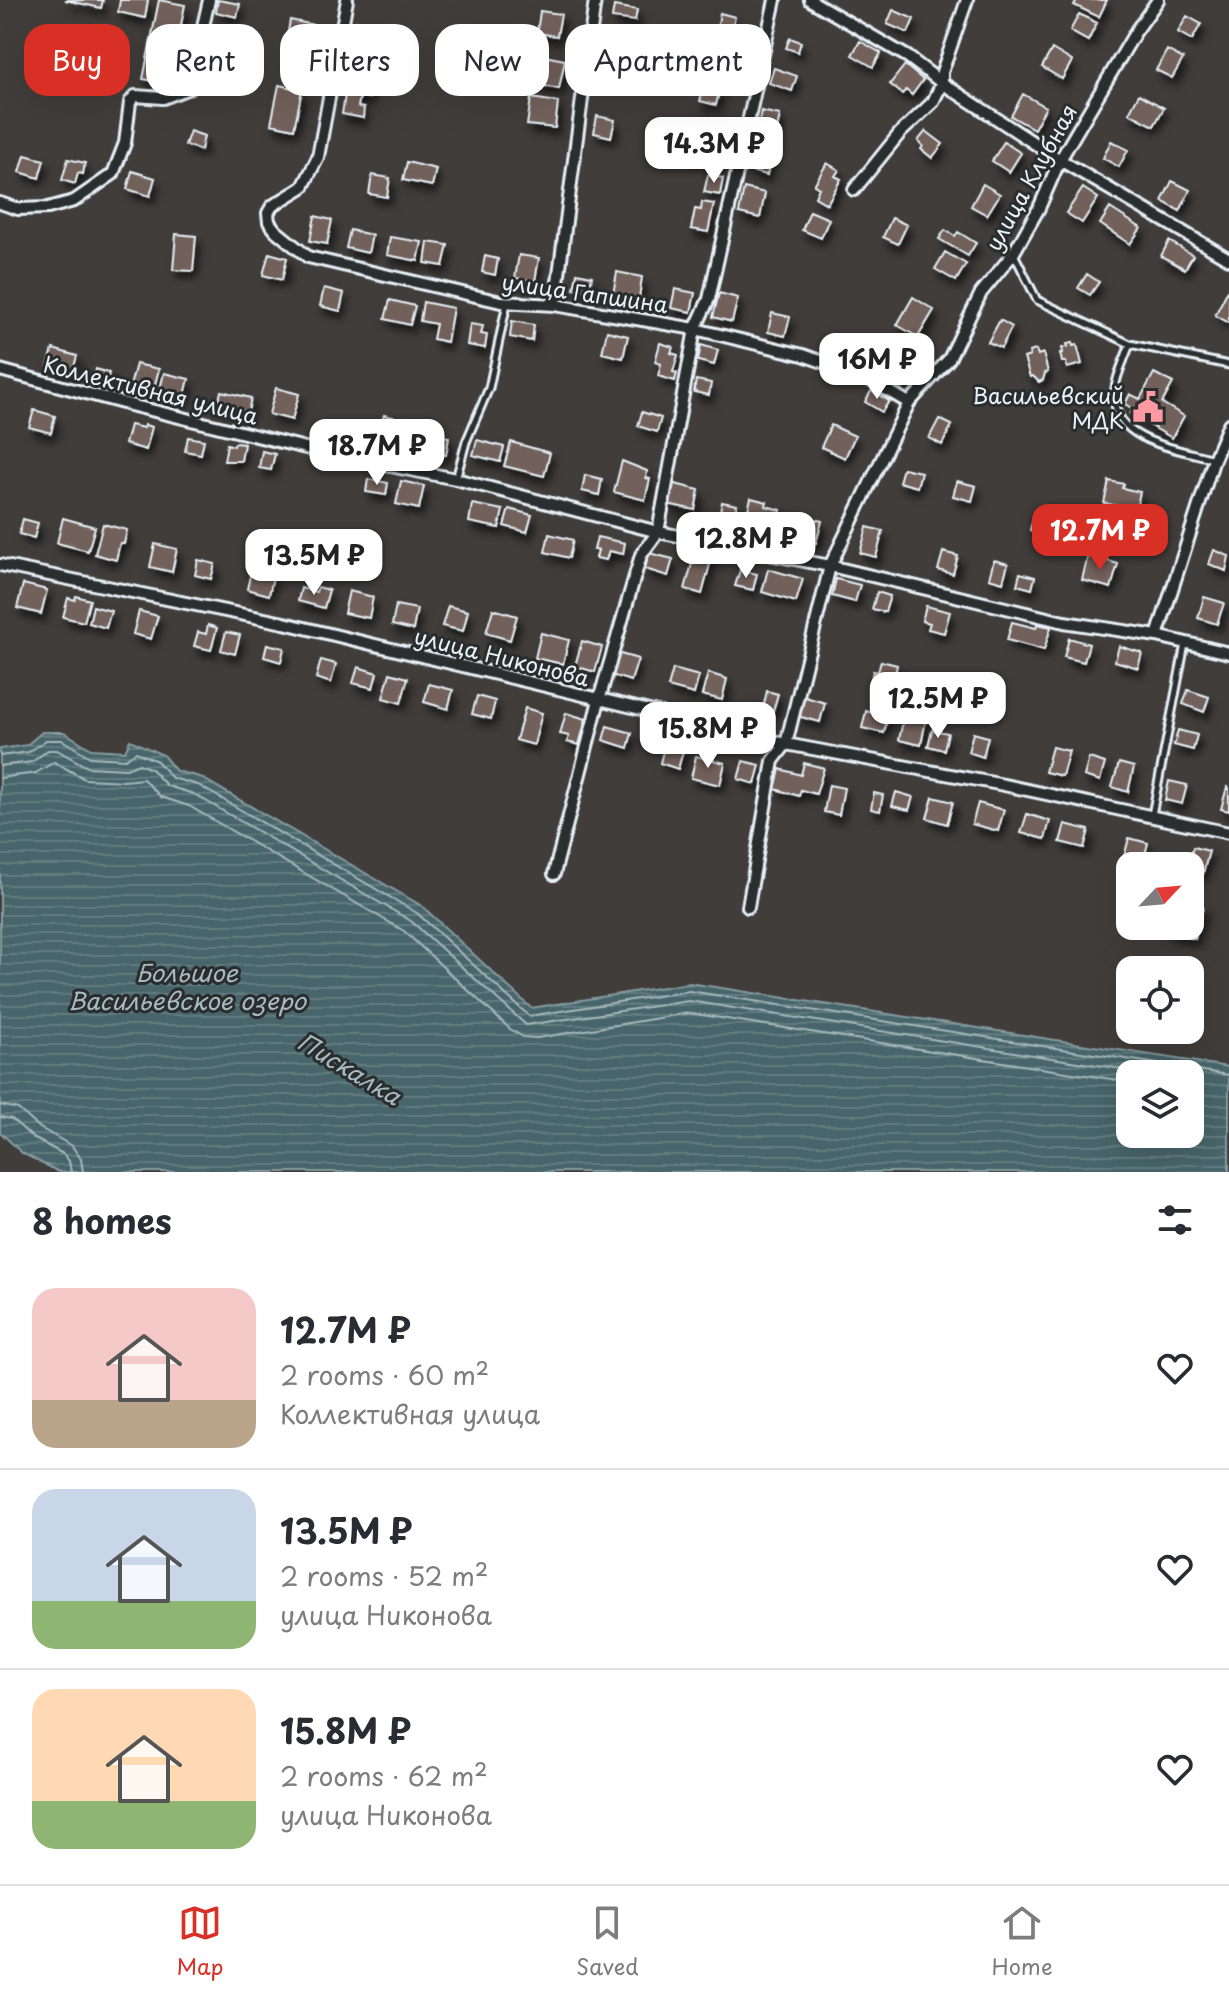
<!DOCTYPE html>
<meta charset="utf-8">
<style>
:root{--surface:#fff;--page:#f7f7f7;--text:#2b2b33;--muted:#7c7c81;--line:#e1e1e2;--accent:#d93025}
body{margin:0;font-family:"Playpen Sans",sans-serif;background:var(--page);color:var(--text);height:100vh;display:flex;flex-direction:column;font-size:30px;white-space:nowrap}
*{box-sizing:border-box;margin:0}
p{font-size:26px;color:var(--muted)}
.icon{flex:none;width:44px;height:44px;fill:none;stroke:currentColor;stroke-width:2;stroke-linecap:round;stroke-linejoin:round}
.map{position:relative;height:1172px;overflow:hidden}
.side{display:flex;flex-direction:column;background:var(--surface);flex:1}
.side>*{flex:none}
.banner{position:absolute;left:24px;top:24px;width:800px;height:72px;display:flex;gap:16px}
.needle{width:52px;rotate:64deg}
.controls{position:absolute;left:1116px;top:852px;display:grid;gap:16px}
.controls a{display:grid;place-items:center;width:88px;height:88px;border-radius:16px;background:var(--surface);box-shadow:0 8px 32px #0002;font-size:40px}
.price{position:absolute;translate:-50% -68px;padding:0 18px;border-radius:16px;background:#fff;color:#222;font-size:26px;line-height:52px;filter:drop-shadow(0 2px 4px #0008)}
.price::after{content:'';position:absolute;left:50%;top:48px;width:24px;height:18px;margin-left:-12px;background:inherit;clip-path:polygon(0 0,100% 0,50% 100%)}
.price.active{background:var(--accent);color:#fff}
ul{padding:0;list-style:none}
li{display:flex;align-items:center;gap:24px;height:200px;padding:0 32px}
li+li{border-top:2px solid var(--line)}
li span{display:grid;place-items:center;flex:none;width:224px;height:160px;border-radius:24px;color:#555}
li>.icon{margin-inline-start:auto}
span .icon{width:96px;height:96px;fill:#fffc;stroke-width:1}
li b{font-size:34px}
h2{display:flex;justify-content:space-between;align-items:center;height:96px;padding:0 32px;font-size:34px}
.chip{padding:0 28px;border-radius:24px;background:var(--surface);box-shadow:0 8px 32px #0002;font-size:28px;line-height:72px}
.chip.active{background:var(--accent);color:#fff}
.dock{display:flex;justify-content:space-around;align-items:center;height:112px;border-top:2px solid var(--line);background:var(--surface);font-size:22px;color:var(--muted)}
.dock a{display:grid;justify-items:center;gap:4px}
.dock .active{color:var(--accent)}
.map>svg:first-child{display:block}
.water{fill:url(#water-rules);stroke:#879da3;stroke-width:2;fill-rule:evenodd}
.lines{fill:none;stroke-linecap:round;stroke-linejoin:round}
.shore{stroke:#a8b9bf;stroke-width:2}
.building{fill:#72615a;stroke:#e8f1f8;stroke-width:2;filter:url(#shadow)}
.lane-casing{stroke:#e8f1f8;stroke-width:11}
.street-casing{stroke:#e8f1f8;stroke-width:16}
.lane{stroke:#2a2d2e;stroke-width:5}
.street{stroke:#2a2d2e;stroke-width:10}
.labels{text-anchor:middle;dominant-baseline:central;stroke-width:6;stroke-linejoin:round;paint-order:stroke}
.street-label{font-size:22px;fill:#e8f1f8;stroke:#2a2d2e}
.poi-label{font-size:22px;fill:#e8f1f8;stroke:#2a2d2e;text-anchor:end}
.water-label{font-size:24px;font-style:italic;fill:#a8b9bf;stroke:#2a2d2e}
</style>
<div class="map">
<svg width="1229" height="1172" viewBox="0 0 1229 1172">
<defs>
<pattern id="water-rules" width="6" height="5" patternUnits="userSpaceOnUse" patternTransform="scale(2)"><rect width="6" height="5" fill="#47656a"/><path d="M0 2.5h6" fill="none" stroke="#627c80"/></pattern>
<filter id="shadow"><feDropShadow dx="4" dy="7" stdDeviation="4" flood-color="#0009"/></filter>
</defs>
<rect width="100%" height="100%" fill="#403d3b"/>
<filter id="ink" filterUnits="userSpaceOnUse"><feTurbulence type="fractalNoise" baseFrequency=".0125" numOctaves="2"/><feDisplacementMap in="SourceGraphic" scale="16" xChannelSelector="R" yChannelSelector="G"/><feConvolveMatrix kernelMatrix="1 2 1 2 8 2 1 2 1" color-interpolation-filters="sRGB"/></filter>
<g filter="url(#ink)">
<!-- water -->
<path class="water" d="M42,732H64L91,749L125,751L130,740L163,755L176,771L200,777L422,906L531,1008L689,983L1229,1067V1172H59L22,1153L0,1132V749L27,745ZM1130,1074H1190V1134H1130Z"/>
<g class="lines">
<!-- shore -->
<path class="shore" d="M0,756L29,752L46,740H62L90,757L125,759L136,752L157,761L172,778L198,785L417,913L529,1016L689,991L1229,1075
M0,766L32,762L48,750H57L87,767L126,769L139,764L151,769L167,786L194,794L411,921L526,1025L689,1001L1154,1074
M0,778L36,773L54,762L85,779L124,781L143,779L161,797L189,806L404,931L510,1029L523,1037L537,1038L689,1013L1130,1082
M0,1105L18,1109L40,1128L72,1146L81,1159L83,1172
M0,1117L12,1119L33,1138L63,1154L69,1161L71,1172"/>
</g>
<!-- building -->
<path class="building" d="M65,0H103L101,8Z
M120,0H148L145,18L118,12Z
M159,0L185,5L180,30L165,27L158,64L184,70L181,86L143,79Z
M218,0L240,4L237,17L216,12Z
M1077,0H1107L1099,17L1074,5Z
M614,6L637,10L635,21L612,18Z
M893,10L914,19L908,33L887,24Z
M540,11L561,14L557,36L537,33Z
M720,13L735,17L731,31L717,28Z
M1079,14L1097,23L1088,41L1070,31Z
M1187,16L1201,24L1192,40L1178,32Z
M290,20L319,26L313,54L285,49Z
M357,21L380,27L370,64L347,58Z
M705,29L732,35L726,62L705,58L710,40L702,38Z
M790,38L801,42L798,52L786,48Z
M860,41L881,53L873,67L852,55Z
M603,47L626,51L624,64L618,63L615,83L597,80Z
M1052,49L1072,61L1062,79L1042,67Z
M1167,50L1183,59L1172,78L1156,70Z
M539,55L565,60L559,89L533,84Z
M905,65L923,80L912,95L906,90L902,94L890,84Z
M774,68L797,76L792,91L769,83Z
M347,83L371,88L369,98L360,96L358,107L364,108L363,118L342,114Z
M704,84L720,88L716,105L700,101Z
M279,85L302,90L294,129L271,124Z
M1023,94L1046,107L1034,129L1011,116Z
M1139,94L1164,108L1154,126L1129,113Z
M531,98L558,102L555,128L527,125Z
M761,111L780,115L777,130L758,126Z
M597,116L615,120L611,137L594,133Z
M190,131L204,136L201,150L185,145Z
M926,131L943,144L932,158L921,149L923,146L918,141Z
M689,135L712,140L708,159L685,154Z
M1111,141L1128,150L1119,167L1103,158Z
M1004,142L1021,153L1009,172L992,161Z
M25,155L44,160L39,178L20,172Z
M68,159L85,163L83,174L78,173L75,184L62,180Z
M752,159L770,162L767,175L750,171Z
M407,162L436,169L432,186L403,180Z
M827,163L839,170L835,176L841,179L827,204L815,197L819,188L814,185Z
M132,171L155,178L150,196L127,189Z
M372,175L390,178L387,197L369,194Z
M708,175L723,178L720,195L704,192Z
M1172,181L1190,190L1180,211L1162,201Z
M983,184L1000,194L987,215L971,206Z
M744,188L765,193L760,218L739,213Z
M1083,188L1098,198L1082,223L1066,213Z
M702,202L714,204L708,232L691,229L695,209L701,210Z
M1110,208L1141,228L1130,244L1100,224Z
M810,211L829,219L821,238L802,230Z
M315,216L332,220L327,244L310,241Z
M892,218L907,225L898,244L883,237Z
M350,230L372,235L368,253L346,248Z
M945,230L955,236L958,232L976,243L968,256L939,239Z
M176,234L196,236L193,271L173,270Z
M390,237L422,242L418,261L387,255Z
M1169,241L1193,255L1185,269L1161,256Z
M428,242L448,245L443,266L425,263Z
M945,252L966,264L956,281L935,269Z
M269,253L287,258L282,280L263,275Z
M519,255L539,258L535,281L515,278Z
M485,256L498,259L495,275L482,272Z
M617,272L642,277L639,298L613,294Z
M577,273L592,276L589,292L574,289Z
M1087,274L1099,282L1090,295L1078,288Z
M324,288L344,293L340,311L320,306Z
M1229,288V323L1215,315Z
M675,289L695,293L691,312L671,308Z
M719,293L738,298L732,322L713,317Z
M913,297L934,310L918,337L897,325Z
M390,300L415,306L410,325L385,319Z
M423,302L453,308L447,342L433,339L436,324L420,321Z
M772,313L790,317L785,336L768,332Z
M1000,320L1012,327L1001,348L988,342Z
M512,321L534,325L532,341L510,337Z
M470,324L483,326L481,334L487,335L485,348L467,345Z
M607,331L628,336L623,358L602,353Z
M660,343L673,347L671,353L678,355L673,372L677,373L675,381L658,376L661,364L655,362Z
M1073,343V346L1077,345L1082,364L1067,368L1066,362H1062L1060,353H1063L1062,348L1068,347L1067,344Z
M701,345L718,350L714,365L698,361Z
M53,349L77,356L72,374L48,366Z
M1036,350L1038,355L1043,353L1048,372L1045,373L1043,380L1039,382L1033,376L1030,377L1024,358L1030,356L1029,352Z
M886,360L905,372L895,389L875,377Z
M136,364L159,369L153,392L130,386Z
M96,369L109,373L105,391L92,388Z
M164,373L189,379L184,399L159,393Z
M1154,373L1173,383L1162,403L1184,416L1172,438L1130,414L1133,409L1125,404L1130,394L1140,399Z
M696,380L711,383L709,395L694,392Z
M276,388L299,394L292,420L269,414Z
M221,391L251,398L248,412L218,405Z
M871,391L889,401L882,412L865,402Z
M34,410L55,416L51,433L29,427Z
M642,412L661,418L657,432L638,426Z
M384,415L400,419L398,428L403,430L398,446L377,440Z
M939,419L952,425L942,445L929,438Z
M130,425L144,428L145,425L152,427L146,450L125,444Z
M831,425L855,436L845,458L821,447Z
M436,435L449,437L446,455L433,453Z
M188,437L204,440L201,454L185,451Z
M477,440L504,447L500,462L473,455Z
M511,442L550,453L544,476L504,466Z
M235,443L244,444L241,461H224L227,444L234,446Z
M262,451L275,454L271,470L259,468Z
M622,461L647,471L646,478L650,479L645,500L614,492Z
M903,468L921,472L917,487L899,482Z
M585,475L602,479L599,495L582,491Z
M368,479L388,483L386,495L366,492Z
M401,481L424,486L419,509L396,504Z
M957,481L976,486L972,501L953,496Z
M1109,481L1124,484L1122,488L1140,492L1136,510L1104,503Z
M671,483L699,490L695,510L667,504Z
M751,498L767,502L766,506L781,510L775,530L745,522Z
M722,502L737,505L732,524L718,521Z
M472,504L503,510L499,528L469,522Z
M509,509L532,515L527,532L504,526Z
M1035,511L1057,517L1052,536L1030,530Z
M806,517L822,521L816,543L792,536L796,519L805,521Z
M63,518L95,527L88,551L57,543Z
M23,519L38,523L34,538L19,534Z
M103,524L127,530L124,544L120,543L116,560L95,554Z
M867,527L883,531L876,557L860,553Z
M549,534L573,540L569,558L545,552Z
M597,537L625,543L623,554L609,551L606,560L596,558L598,550H594Z
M155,544L177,549L172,572L150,567Z
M1214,550L1229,556L1226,571L1209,564Z
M943,552L958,556L953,574L938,570Z
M649,553L673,559L668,576L645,569Z
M695,553L712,557L702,594L685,589Z
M1088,555L1118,564L1111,588L1082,580Z
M198,560L215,564L211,579L195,575Z
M994,560L1008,564L1003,582L989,578Z
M768,569L803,579L796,602L762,592Z
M740,570L757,574L753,590L735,586Z
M251,571L273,577L269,595L247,589Z
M1020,573L1035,577L1032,589L1017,585Z
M836,579L860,585L855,602L832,596Z
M23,584L47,590L41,614L17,608Z
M318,587L329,590L324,608L298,601L301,588L316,592Z
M349,591L373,597L369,618L344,613Z
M877,592L890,596L885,612L872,609Z
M76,596L90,600L84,622L63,617L68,598L75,600Z
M1204,597L1224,603L1217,624L1198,618Z
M396,605L417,609L413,630L392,625Z
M93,606L111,611L106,628L89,623Z
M448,606L468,611L463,631L442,626Z
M926,606L950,612L944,633L928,629L930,623L922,621Z
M493,609L517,616L510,640L486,633Z
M139,611L158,616L151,639L133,634Z
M1012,622L1036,628L1037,624L1051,627L1044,650L1007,640Z
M208,625L217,628L211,650L194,646L198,632L206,634Z
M226,632L240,635L235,654L221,650Z
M541,633L569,640L563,664L535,658Z
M1069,638L1089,644L1084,662L1064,657Z
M582,641L602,647L595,672L575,666Z
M267,644L284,648L281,662L264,657Z
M1119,646L1142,653L1138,668L1115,661Z
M617,653L638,659L631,681L611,675Z
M321,660L336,664L331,683L316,678Z
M881,661L897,665L892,689L870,684L873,671L878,672Z
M358,667L377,673L373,688L353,683Z
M673,669L699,676L694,694L668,687Z
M390,673L408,678L401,703L383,698Z
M708,673L727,679L722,700L702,695Z
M429,684L453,690L448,709L424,702Z
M1188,690L1209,697L1204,712L1183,704Z
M767,691L778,694L773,711L763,708Z
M477,696L495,701L491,719L472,714Z
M802,696L825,703L820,722L797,716Z
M525,708L542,713L534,745L516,740Z
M866,711L888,717L884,733L862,728Z
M566,713L586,719L579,745L567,742L569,736L560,734Z
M904,716L926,720L921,745L899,740Z
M607,726L632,733L628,748L603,740Z
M932,730L948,733L944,750L928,746Z
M1178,730L1197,735L1193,750L1174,745Z
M973,733L988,737L983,757L968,752Z
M665,743L684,748L678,769L660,763Z
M1052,747L1069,751L1062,776L1045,772Z
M696,756L725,763L720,785L691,778Z
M1089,758L1105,763L1100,781L1084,776Z
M743,761L760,765L755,784L738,779Z
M804,763L824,768L816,794L801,790L799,796L775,789L780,769L801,775Z
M1119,763L1134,767L1128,792L1112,787Z
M1169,781L1187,785L1182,804L1165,800Z
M829,785L844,788L839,815L824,812Z
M1227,787L1229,788V811L1221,809Z
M896,792L913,797L909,810L892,806Z
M874,793L883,795L880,811L871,809Z
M933,797L953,802L947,824L927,818Z
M978,803L1004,810L998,831L972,824Z
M1027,814L1050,821L1045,839L1021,833Z
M1065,824L1089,830L1084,848L1060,842Z
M1129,838L1148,843L1143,862L1124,857Z
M1193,847L1209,851L1203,874L1190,871L1188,866Z
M1190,903L1203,907L1195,939L1165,931L1166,926H1190Z"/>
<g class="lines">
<defs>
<path id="lane" d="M1014,254L1037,300L1130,344L1229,365
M1130,344C1124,361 1114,380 1114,398C1116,443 1180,449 1214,459
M456,479L466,442L489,388L507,303
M1152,815L1185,644"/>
<path id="street" d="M347,0L318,157L303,187L272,206L268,213L269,222L276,231L308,257L501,302L555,305L695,329L803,355L863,376L909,403
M810,0L908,57L942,83L1060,160L1229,259
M854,190L900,133L933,102L942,83V72L967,0
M0,203L18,209L48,208L74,201L113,174L125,143L130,102L135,96L163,98L189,88L209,0
M555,305L595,0
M0,370L134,406L330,454L456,479L658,532L830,566L1064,622L1157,636L1229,653
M0,565L284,623L786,744L1004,785L1229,833
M1157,636L1214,459L1229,424
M554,874L599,700L641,555L658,532L695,329L709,299L775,0
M748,907L773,761L786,744L830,566L909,403L949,359L981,293L1013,254L1039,208L1060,160L1136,31L1158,0"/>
</defs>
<!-- lane casing -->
<use href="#lane" class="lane-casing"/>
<!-- street casing -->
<use href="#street" class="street-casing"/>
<!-- lane -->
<use href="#lane" class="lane"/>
<!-- street -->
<use href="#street" class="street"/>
</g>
</g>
<!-- icons -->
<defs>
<symbol id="civic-bare" viewBox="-9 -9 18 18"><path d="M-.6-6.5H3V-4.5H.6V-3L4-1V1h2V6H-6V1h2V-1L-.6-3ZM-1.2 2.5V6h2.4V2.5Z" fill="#ff9aa2" stroke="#2a2d2e" stroke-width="2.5" paint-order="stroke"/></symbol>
</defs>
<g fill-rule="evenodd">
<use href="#civic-bare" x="1126" y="385" width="44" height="44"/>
</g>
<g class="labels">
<!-- street labels -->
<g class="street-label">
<text transform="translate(1030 177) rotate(-61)">улица Клубная</text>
<text transform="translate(585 292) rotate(8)">улица Гапшина</text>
<text transform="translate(151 389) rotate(14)">Коллективная улица</text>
<text transform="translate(502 656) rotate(14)">улица Никонова</text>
</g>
<!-- poi labels -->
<g class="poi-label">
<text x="1124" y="394">Васильевский<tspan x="1124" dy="25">МДК</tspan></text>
</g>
<!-- water labels -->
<g class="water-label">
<text x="187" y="972">Большое<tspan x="187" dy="28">Васильевское озеро</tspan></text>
<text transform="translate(350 1068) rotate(31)">Пискалка</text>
</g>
</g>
</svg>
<div class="controls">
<a><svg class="needle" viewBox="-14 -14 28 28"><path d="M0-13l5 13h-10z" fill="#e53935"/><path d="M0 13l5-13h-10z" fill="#7c7c81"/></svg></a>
<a><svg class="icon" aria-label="locate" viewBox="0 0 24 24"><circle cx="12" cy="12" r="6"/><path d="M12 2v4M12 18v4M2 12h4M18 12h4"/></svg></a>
<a><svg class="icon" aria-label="layers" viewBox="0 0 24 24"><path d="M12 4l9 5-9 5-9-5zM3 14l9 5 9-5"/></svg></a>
</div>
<b class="price" style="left:714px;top:185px">14.3M ₽</b>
<b class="price" style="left:877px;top:401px">16M ₽</b>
<b class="price" style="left:377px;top:487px">18.7M ₽</b>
<b class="price active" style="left:1100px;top:572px">12.7M ₽</b>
<b class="price" style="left:746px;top:580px">12.8M ₽</b>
<b class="price" style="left:314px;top:597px">13.5M ₽</b>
<b class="price" style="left:938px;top:740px">12.5M ₽</b>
<b class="price" style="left:708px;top:770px">15.8M ₽</b>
<div class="banner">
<a class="chip active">Buy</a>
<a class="chip">Rent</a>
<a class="chip">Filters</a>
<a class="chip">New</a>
<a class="chip">Apartment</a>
</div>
</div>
<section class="side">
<h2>8 homes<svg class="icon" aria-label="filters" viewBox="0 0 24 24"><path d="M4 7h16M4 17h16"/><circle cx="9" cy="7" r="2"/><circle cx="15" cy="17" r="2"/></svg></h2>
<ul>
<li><span style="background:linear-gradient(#f6c9c9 70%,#b9a48a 0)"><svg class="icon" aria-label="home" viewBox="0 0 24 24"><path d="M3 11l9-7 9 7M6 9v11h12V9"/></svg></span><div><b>12.7M ₽</b><p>2 rooms · 60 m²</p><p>Коллективная улица</p></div><svg class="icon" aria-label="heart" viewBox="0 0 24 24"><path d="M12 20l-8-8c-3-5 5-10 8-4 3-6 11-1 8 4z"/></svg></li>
<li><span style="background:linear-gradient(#c9d6e8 70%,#8fb573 0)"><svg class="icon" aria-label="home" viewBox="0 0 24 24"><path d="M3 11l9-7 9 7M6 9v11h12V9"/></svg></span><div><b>13.5M ₽</b><p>2 rooms · 52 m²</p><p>улица Никонова</p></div><svg class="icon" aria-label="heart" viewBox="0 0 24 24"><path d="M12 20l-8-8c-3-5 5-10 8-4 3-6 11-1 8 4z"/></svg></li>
<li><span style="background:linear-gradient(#ffd9b3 70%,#8fb573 0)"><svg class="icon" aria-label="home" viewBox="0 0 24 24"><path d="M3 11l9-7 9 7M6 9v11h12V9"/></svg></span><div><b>15.8M ₽</b><p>2 rooms · 62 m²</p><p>улица Никонова</p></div><svg class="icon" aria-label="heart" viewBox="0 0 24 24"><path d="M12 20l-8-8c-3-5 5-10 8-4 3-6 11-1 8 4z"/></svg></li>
</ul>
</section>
<nav class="dock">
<a class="active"><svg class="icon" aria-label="map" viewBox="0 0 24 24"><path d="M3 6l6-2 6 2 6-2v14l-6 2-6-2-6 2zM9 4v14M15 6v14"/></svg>Map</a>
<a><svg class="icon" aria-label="saved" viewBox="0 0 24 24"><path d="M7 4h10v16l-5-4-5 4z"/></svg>Saved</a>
<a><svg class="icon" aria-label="home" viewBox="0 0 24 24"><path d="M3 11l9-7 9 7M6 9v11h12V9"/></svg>Home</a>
</nav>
